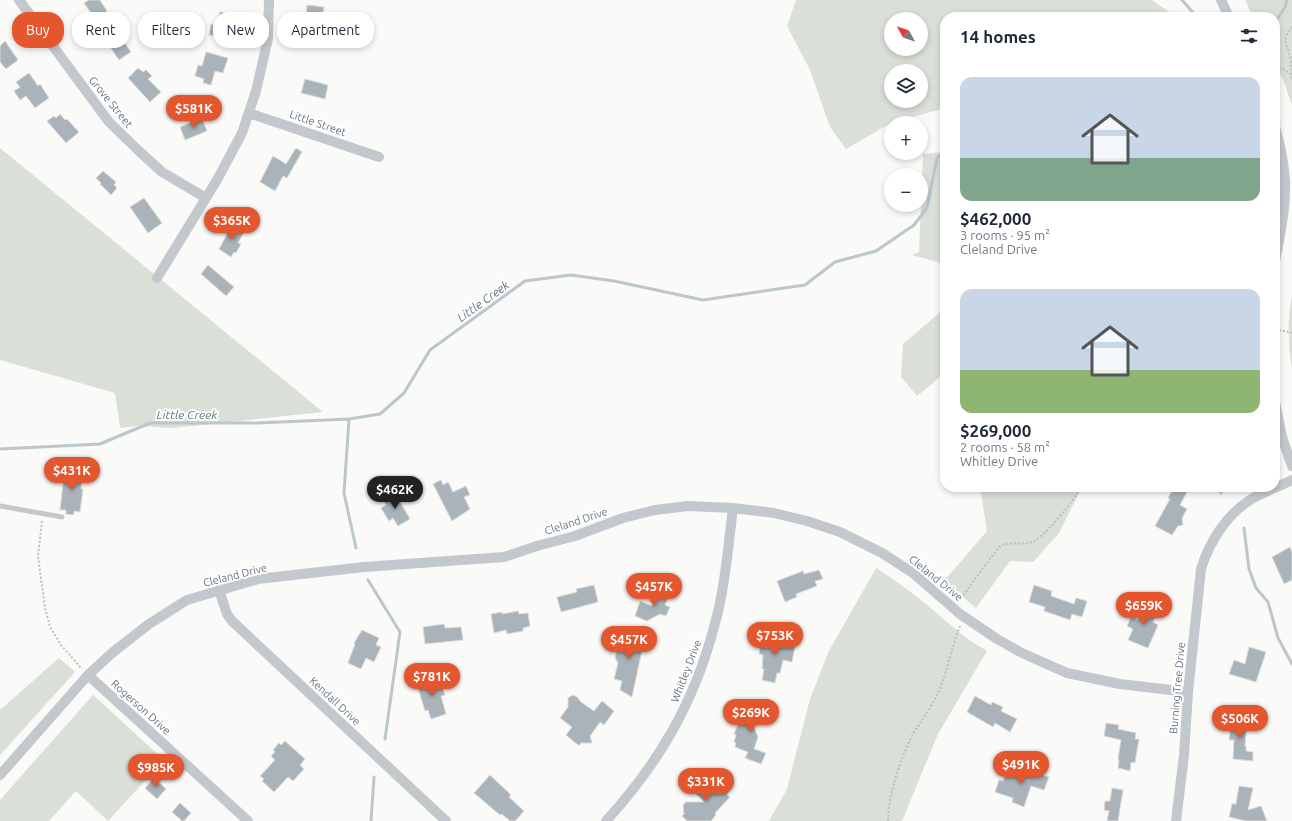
<!DOCTYPE html>
<meta charset="utf-8">
<style>
:root{--surface:#fff;--page:#f6f6f7;--text:#1f2937;--muted:#747a83;--accent:#e4572e}
body{margin:0;font-family:Ubuntu,sans-serif;background:var(--page);color:var(--text);height:100vh;display:flex;flex-direction:column;font-size:15px;white-space:nowrap}
*{box-sizing:border-box;margin:0}
p{font-size:13px;color:var(--muted)}
.icon{flex:none;width:22px;height:22px;fill:none;stroke:currentColor;stroke-width:2;stroke-linecap:round;stroke-linejoin:round}
.map{position:relative;flex:1;overflow:hidden}
.details{position:absolute;left:940px;top:12px;width:340px;height:480px;display:flex;flex-direction:column;background:var(--surface);border-radius:16px;box-shadow:0 2px 6px #0003}
.details>*{flex:none}
.banner{position:absolute;left:12px;top:12px;width:380px;height:36px;display:flex;gap:8px}
.needle{width:26px;rotate:310deg}
.buttons{position:absolute;left:884px;top:12px;display:grid;gap:8px}
.buttons a{display:grid;place-items:center;width:44px;height:44px;border-radius:50%;background:var(--surface);box-shadow:0 2px 6px #0003;font-size:20px}
.price{position:absolute;translate:-50% -34px;padding:0 9px;border-radius:14px;background:var(--accent);color:#fff;font-size:13px;line-height:26px;filter:drop-shadow(0 1px 2px #0008)}
.price::after{content:'';position:absolute;left:50%;top:24px;width:12px;height:9px;margin-left:-6px;background:inherit;clip-path:polygon(0 0,100% 0,50% 100%)}
.price.selected{background:#222;color:#fff}
ul{padding:0;list-style:none}
li{display:grid;align-content:center;gap:8px;height:212px;padding:0 20px}
li span{display:grid;place-items:center;height:124px;border-radius:12px;color:#555}
li>.icon{margin-inline-start:auto}
span .icon{width:72px;height:72px;fill:#fffc;stroke-width:1}
li b{font-size:17px}
h2{display:flex;justify-content:space-between;align-items:center;height:48px;padding:0 20px;font-size:17px}
.tag{padding:0 14px;border-radius:16px;background:var(--surface);box-shadow:0 2px 6px #0003;font-size:14px;line-height:36px}
.tag.selected{background:var(--accent);color:#fff}
.map>svg:first-child{display:block}
.green{fill:#dadfd7;fill-rule:evenodd}
.lines{fill:none;stroke-linecap:round;stroke-linejoin:round}
.stream{stroke:#bbc7cb;stroke-width:3}
.building{fill:#aab3b9;stroke:#dcdcda}
.path{stroke:#bbbfc2;stroke-width:2;stroke-dasharray:2 2;stroke-linecap:butt}
.service{stroke:#c3c8cc;stroke-width:5}
.minor{stroke:#c3c8cc;stroke-width:10}
.labels{text-anchor:middle;dominant-baseline:central;stroke-width:4;stroke-linejoin:round;paint-order:stroke}
.street-label{font-size:11px;fill:#657683;stroke:#fff}
.water-label{font-size:12px;font-style:italic;fill:#60757c;stroke:#fff}
</style>
<div class="map">
<svg width="1292" height="821" viewBox="0 0 1292 821">
<rect width="100%" height="100%" fill="#fafaf8"/>
<!-- green -->
<path class="green" d="M796,0H1152L1176,17H945V108L891,123L846,149L830,127L810,70L787,26ZM891,19H921V49H891ZM891,71H921V101H891Z
M1245,0H1292V105L1284,82L1275,64V17H1253Z
M0,148L323,412L173,428L136,426L120,428L115,393L0,360Z
M945,152V264L912,255L919,252L923,154Z
M1292,296V369C1288,344 1287,320 1292,296Z
M945,308V373L917,396L901,377L903,344Z
M980,487H1082L1059,533L1033,562L1010,561L976,608L944,581L987,531Z
M876,568C892,578 907,589 921,600C943,618 962,637 987,651L938,734L902,821H769L787,789L810,699L829,651Z
M59,658L75,672L0,755V710Z
M93,695L164,760L108,821L76,791L49,821H0V800Z"/>
<g class="lines">
<!-- stream -->
<path class="stream" d="M1182,0L1197,17
M1275,23L1285,7L1287,0
M349,419L344,493L356,548
M0,449L100,444L150,423H257L349,419L380,414L404,393L430,350L525,281L571,275L614,281L703,300L805,285L835,262L876,251L914,225L927,208L937,158L945,150
M1217,487L1221,493
M1244,528L1249,569L1256,588L1268,602L1278,638L1292,664
M368,580L400,632L385,739
M371,821L374,777"/>
</g>
<!-- building -->
<path class="building" d="M89,0H100L107,11L96,20L84,3Z
M307,5L324,7L320,36L305,35Z
M220,12L236,15L231,39L209,35L211,24L217,25Z
M116,30L131,52L119,60L104,38Z
M5,41L18,60L6,69L0,62V46Z
M206,52L228,58L223,73L215,71L211,85L203,83L204,79L195,76L198,65L202,66Z
M138,68L143,72L146,70L152,76L148,79L161,92L150,102L128,78Z
M29,73L38,86L40,84L49,98L35,108L26,96L20,100L14,91L20,87L16,82Z
M305,79L328,85L325,99L301,93Z
M60,114L65,120L67,119L79,132L66,143L47,121L54,116L56,118Z
M202,118L207,131L185,140L180,127Z
M296,148L302,152L287,178L283,176L275,191L260,182L273,156L286,164Z
M103,171L116,182L114,185L117,188L111,195L100,184L101,183L96,178Z
M144,198L162,223L148,233L130,207Z
M232,225L244,232L238,243L241,244L236,253L234,252L231,257L219,249Z
M208,265L234,287L226,296L201,274Z
M65,467L80,469L79,476H82L81,489H83L80,512L74,511V515L66,514V510H60Z
M441,480L443,485L448,482L453,492L466,486L470,495L464,497L470,509L452,521L433,484Z
M1174,487H1177L1187,492L1180,505L1187,509L1182,518L1183,525L1178,526L1172,535L1155,526L1170,499L1168,498Z
M393,494L397,501L399,500L410,519L398,526L393,518L389,521L381,508L386,505L383,499Z
M1290,547L1292,552V580L1284,584L1272,557Z
M819,570L823,579L815,581L817,586L796,594L797,597L785,602L777,581L803,571L804,574Z
M594,585L598,602L561,612L557,597L577,592L576,589Z
M1034,585L1052,591L1051,596L1074,604L1076,598L1087,601L1082,617L1072,614L1070,620L1044,611L1045,607L1029,602Z
M657,590L669,595L665,605L670,607L666,616L660,614L647,621L635,616L640,601L652,606Z
M1145,603L1159,609L1153,622L1158,625L1148,648L1128,640L1133,629L1127,626L1131,617L1138,620Z
M518,611L519,614L528,613L530,626L523,628V631L507,634L506,630L494,633L491,614L502,612V614Z
M444,624L445,628L461,627L463,640L425,644L423,627Z
M362,630L379,638L376,645L381,647L374,662L366,658L361,669L348,663L355,644L354,643Z
M622,630L643,635L642,641H644L632,697L620,690L622,681L614,679L618,663L615,658Z
M771,635L789,638L788,645L795,646L792,662L783,660L780,673H777L775,683L762,680L764,669H762L763,655L759,654L762,638L770,640Z
M1249,647L1266,652L1256,682L1229,674L1234,660L1245,664Z
M434,675L438,688L442,687L445,695L441,696L446,714L431,719L428,710L425,711L416,681Z
M573,695L577,697L581,702L594,711L602,701L614,711L604,725L600,722L590,736L592,743H581L580,745H578L566,735L572,727L560,718L568,707V698Z
M975,696L991,705L992,702L1003,707L1001,711L1017,719L1010,732L995,723L993,727L967,712Z
M755,702L764,705L763,708L766,709L764,715L768,717L765,725L751,720L758,737L754,749L766,753L761,764L745,758L748,752L735,747L736,743L734,742L736,735L734,734L743,712L748,713L750,707L753,708Z
M1234,716L1247,717L1245,746H1246V751L1253,752V761L1233,759L1234,740H1229L1231,724H1234Z
M1106,723L1119,725L1118,729L1136,733L1135,739H1139L1135,763L1131,762L1130,771L1118,768L1119,760L1118,759L1121,740L1104,736Z
M285,741L305,759L300,765L304,769L293,781L288,777L274,792L262,781L264,779L260,776L275,760L271,756L275,752L273,750L279,743L281,745Z
M1014,766L1049,777L1044,790L1031,786L1024,807L1012,802L1013,798L995,792L999,780L1003,781L1006,773L1011,775Z
M490,775L511,795L509,797L524,811L515,821H510L502,814L500,815L474,793Z
M708,776L728,793L727,795L730,797L715,813L716,815L711,821H687L682,816L684,814L683,805L686,802H704L695,793Z
M154,778L166,789L157,799L145,788Z
M1239,786L1253,788L1248,810L1261,806L1267,821H1246L1229,817L1232,804H1236Z
M1112,788L1123,790L1118,821H1107L1109,811L1104,810L1105,801H1110Z
M180,803L191,813L184,821H182L172,812Z"/>
<g class="lines">
<!-- path -->
<path class="path" d="M1292,27C1280,41 1289,47 1291,61C1291,68 1290,73 1292,80
M1275,67L1283,69L1290,74
M1275,329L1292,333
M42,521L38,556L45,608L50,627L61,645L82,669
M959,602L974,580L999,547C1007,541 1020,545 1029,543C1044,540 1073,500 1082,487
M888,821C888,795 901,757 913,734C921,720 931,709 937,695C947,674 951,648 960,626"/>
<!-- service -->
<path class="service" d="M0,506L62,517"/>
<!-- minor -->
<path class="minor" d="M19,0L109,122L139,151L162,172L206,198
M1221,0L1229,17
M249,113L379,157
M1275,127C1280,144 1284,164 1285,181C1286,208 1280,235 1275,261
M157,278L217,180L242,133L256,91L268,39L269,0
M1275,402L1282,437L1292,466
M219,590L227,614L232,621L446,821
M88,675L248,821
M0,775L88,675L112,653L149,624L187,600L258,579L364,567L504,557L537,546L575,536L623,518L655,510L688,506L733,508L774,513L807,521L840,532L882,553L913,573L960,614L997,639L1022,653L1067,673L1120,684L1188,692
M606,821C659,763 694,703 714,627C725,589 728,547 733,508
M1176,821L1184,755L1188,692L1201,569C1209,543 1226,515 1250,500C1263,492 1278,487 1292,480"/>
</g>
<g class="labels">
<!-- street labels -->
<g class="street-label">
<text transform="translate(111 102) rotate(51)">Grove Street</text>
<text transform="translate(318 123) rotate(19)">Little Street</text>
<text transform="translate(576 521) rotate(-18)">Cleland Drive</text>
<text transform="translate(235 575) rotate(-14)">Cleland Drive</text>
<text transform="translate(936 578) rotate(39)">Cleland Drive</text>
<text transform="translate(686 671) rotate(-69)">Whitley Drive</text>
<text transform="translate(1177 688) rotate(-85)">Burning Tree Drive</text>
<text transform="translate(335 701) rotate(43)">Kendall Drive</text>
<text transform="translate(141 707) rotate(42)">Rogerson Drive</text>
</g>
<!-- water labels -->
<g class="water-label">
<text transform="translate(483 301) rotate(-36)">Little Creek</text>
<text x="187" y="414">Little Creek</text>
</g>
</g>
</svg>
<div class="buttons">
<a><svg class="needle" viewBox="-14 -14 28 28"><path d="M0-13l5 13h-10z" fill="#e53935"/><path d="M0 13l5-13h-10z" fill="#747a83"/></svg></a>
<a><svg class="icon" aria-label="layers" viewBox="0 0 24 24"><path d="M12 4l9 5-9 5-9-5zM3 14l9 5 9-5"/></svg></a>
<a>+</a>
<a>−</a>
</div>
<b class="price" style="left:194px;top:129px">$581K</b>
<b class="price" style="left:232px;top:241px">$365K</b>
<b class="price" style="left:72px;top:491px">$431K</b>
<b class="price selected" style="left:395px;top:510px">$462K</b>
<b class="price" style="left:654px;top:607px">$457K</b>
<b class="price" style="left:1144px;top:626px">$659K</b>
<b class="price" style="left:775px;top:656px">$753K</b>
<b class="price" style="left:629px;top:660px">$457K</b>
<b class="price" style="left:432px;top:697px">$781K</b>
<b class="price" style="left:751px;top:733px">$269K</b>
<b class="price" style="left:1240px;top:739px">$506K</b>
<b class="price" style="left:1021px;top:785px">$491K</b>
<b class="price" style="left:156px;top:788px">$985K</b>
<b class="price" style="left:706px;top:802px">$331K</b>
<div class="banner">
<a class="tag selected">Buy</a>
<a class="tag">Rent</a>
<a class="tag">Filters</a>
<a class="tag">New</a>
<a class="tag">Apartment</a>
</div>
<section class="details">
<h2>14 homes<svg class="icon" aria-label="filters" viewBox="0 0 24 24"><path d="M4 7h16M4 17h16"/><circle cx="9" cy="7" r="2"/><circle cx="15" cy="17" r="2"/></svg></h2>
<ul>
<li><span style="background:linear-gradient(#c9d6e8 65%,#7fa58c 0)"><svg class="icon" aria-label="home" viewBox="0 0 24 24"><path d="M3 11l9-7 9 7M6 9v11h12V9"/></svg></span><div><b>$462,000</b><p>3 rooms · 95 m²</p><p>Cleland Drive</p></div></li>
<li><span style="background:linear-gradient(#c9d6e8 65%,#8fb573 0)"><svg class="icon" aria-label="home" viewBox="0 0 24 24"><path d="M3 11l9-7 9 7M6 9v11h12V9"/></svg></span><div><b>$269,000</b><p>2 rooms · 58 m²</p><p>Whitley Drive</p></div></li>
</ul>
</section>
</div>
